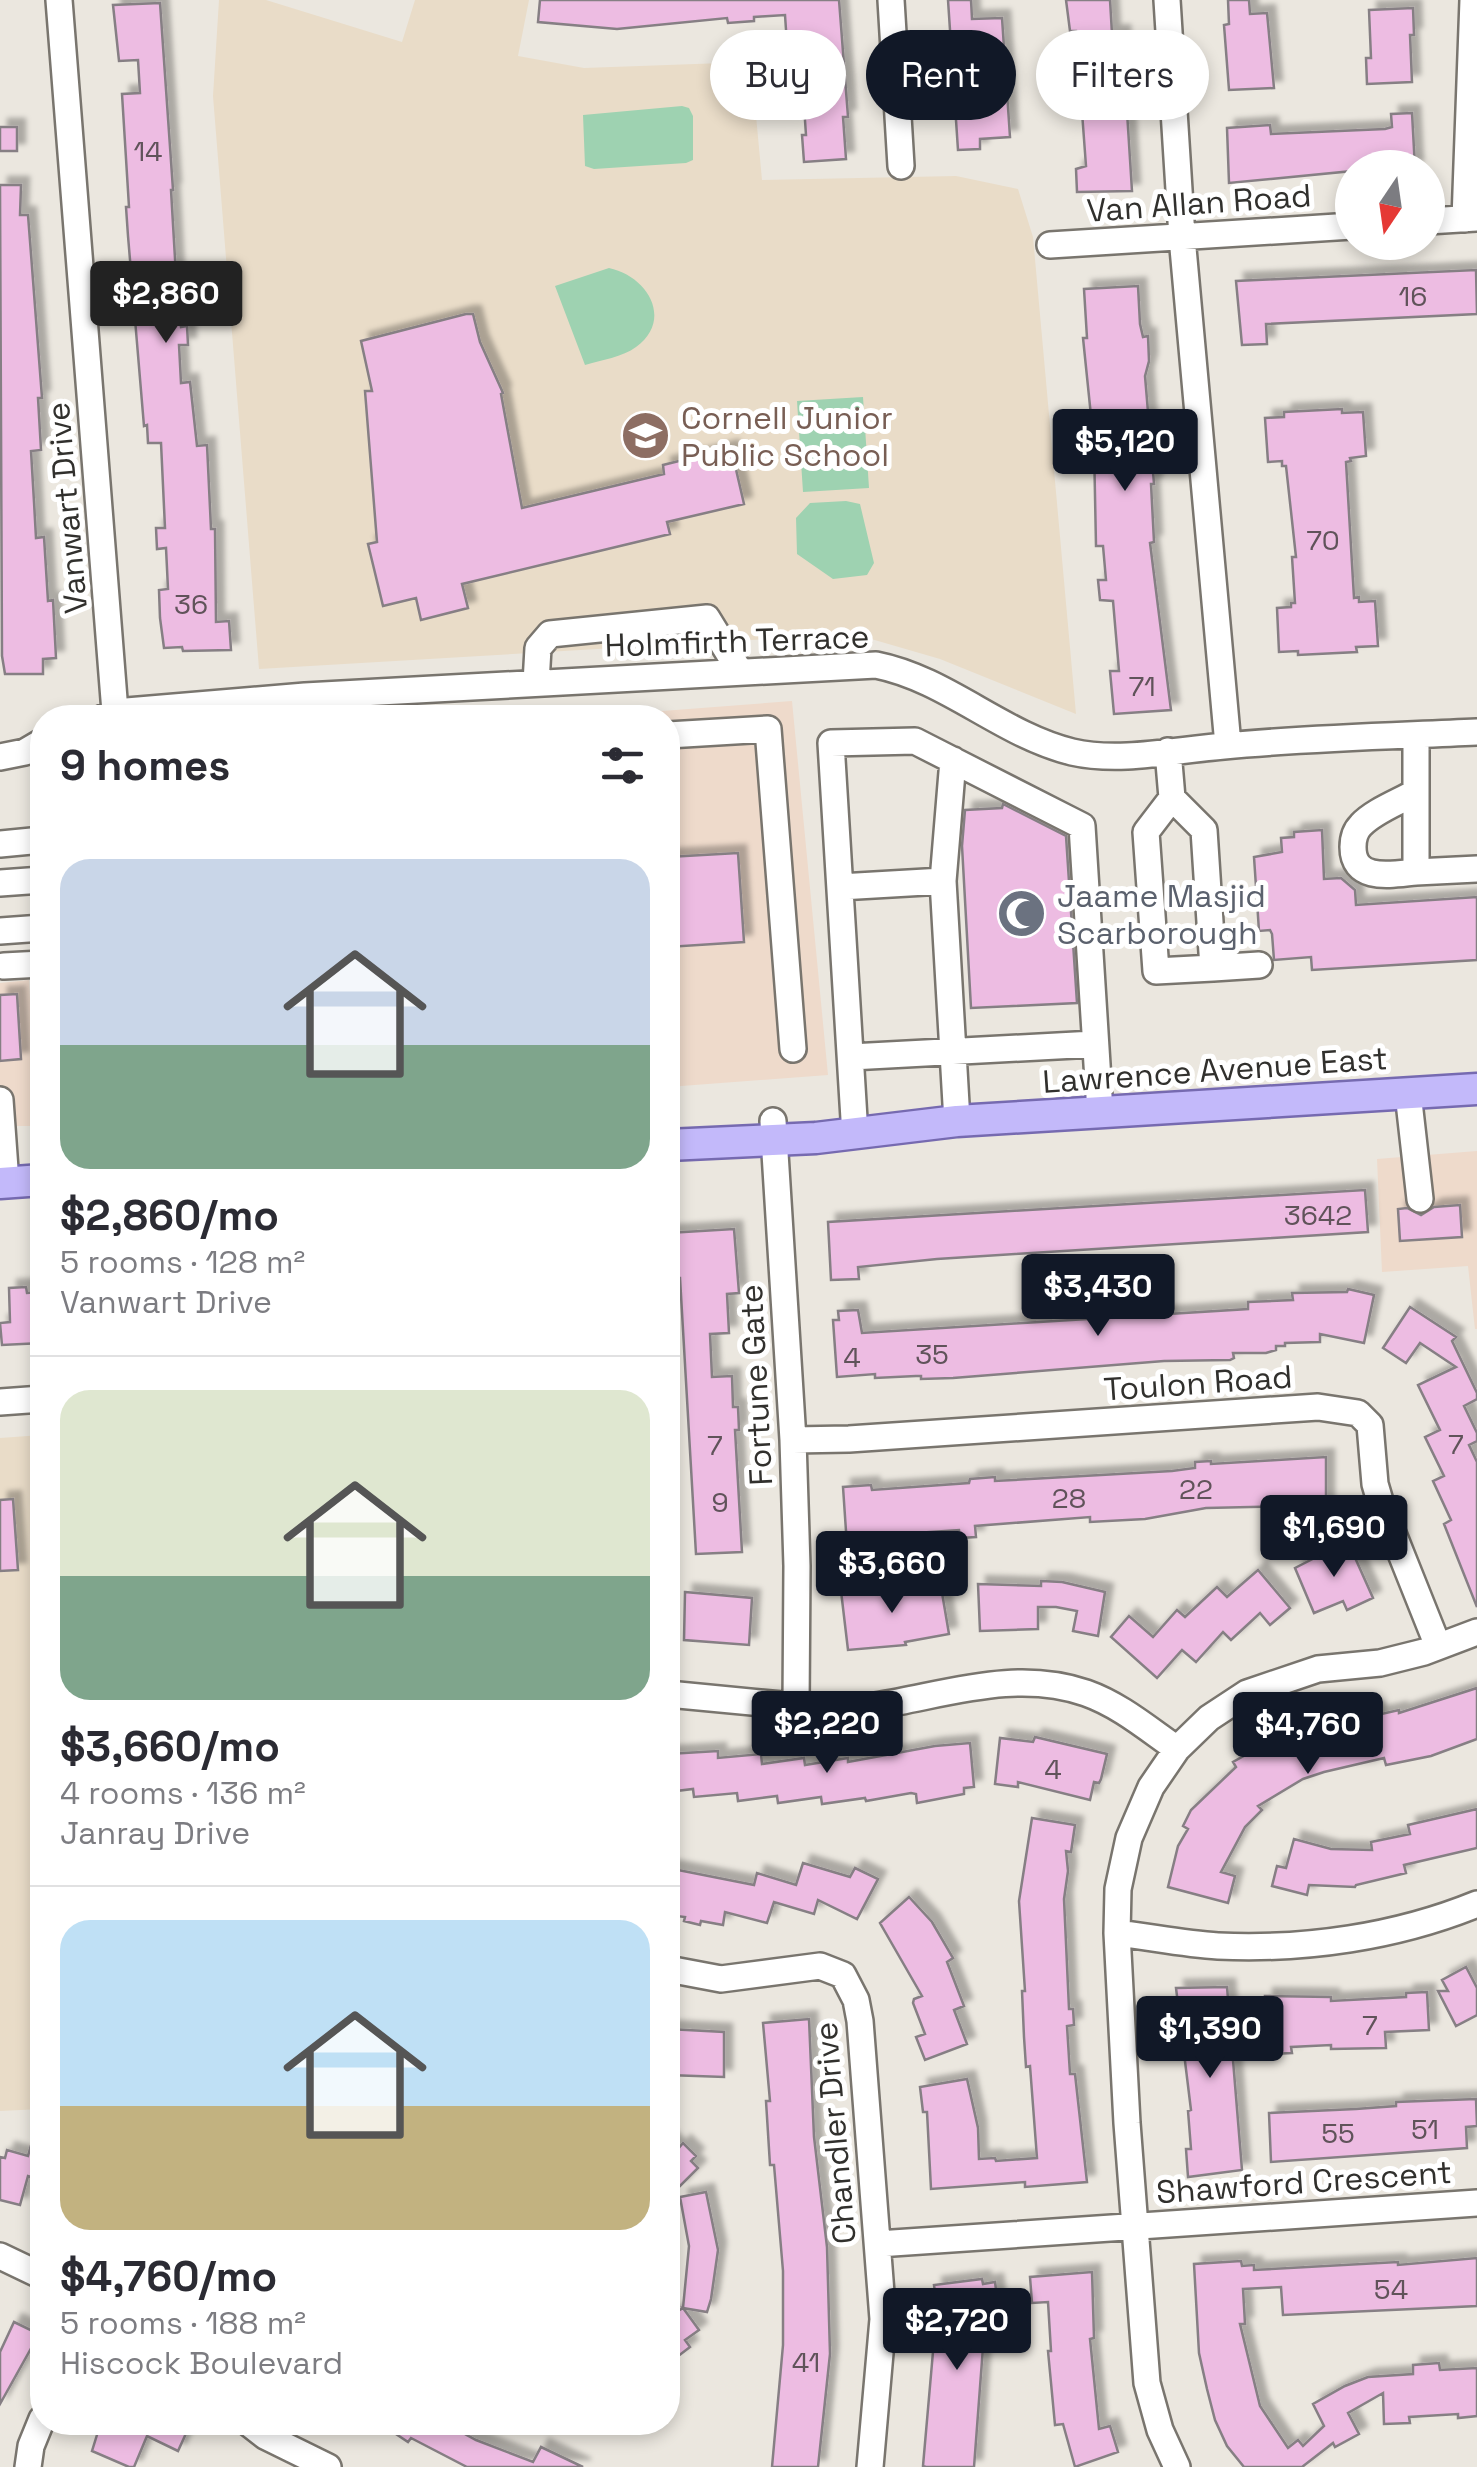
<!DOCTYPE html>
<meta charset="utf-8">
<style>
:root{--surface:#fff;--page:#f2f2f3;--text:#2b2b33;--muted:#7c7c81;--line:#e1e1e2;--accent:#111827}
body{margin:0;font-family:"Space Grotesk",sans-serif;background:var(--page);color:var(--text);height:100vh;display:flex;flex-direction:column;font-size:38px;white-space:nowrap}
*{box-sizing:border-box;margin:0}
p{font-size:32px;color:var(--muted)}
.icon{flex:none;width:55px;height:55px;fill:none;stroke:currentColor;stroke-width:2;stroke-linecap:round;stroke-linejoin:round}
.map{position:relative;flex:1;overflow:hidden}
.panel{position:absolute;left:30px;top:705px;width:650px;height:1730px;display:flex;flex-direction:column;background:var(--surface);border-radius:40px;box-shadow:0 5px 15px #0003}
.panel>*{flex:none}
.guide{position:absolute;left:710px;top:30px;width:615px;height:90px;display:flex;gap:20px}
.needle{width:65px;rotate:193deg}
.tools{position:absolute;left:1335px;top:150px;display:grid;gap:20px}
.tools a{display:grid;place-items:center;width:110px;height:110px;border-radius:50%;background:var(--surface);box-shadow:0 5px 15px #0003;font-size:50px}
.price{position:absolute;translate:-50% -85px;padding:0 22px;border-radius:10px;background:var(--accent);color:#fff;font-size:32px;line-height:65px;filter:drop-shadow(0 2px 5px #0008)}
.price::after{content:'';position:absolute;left:50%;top:60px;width:30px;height:22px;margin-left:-15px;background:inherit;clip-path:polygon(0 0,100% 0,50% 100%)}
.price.active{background:#222;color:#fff}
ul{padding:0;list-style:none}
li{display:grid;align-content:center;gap:20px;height:530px;padding:0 30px}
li+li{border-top:2px solid var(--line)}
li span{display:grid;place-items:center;height:310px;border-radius:30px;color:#555}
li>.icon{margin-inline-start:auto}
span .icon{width:180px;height:180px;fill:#fffc;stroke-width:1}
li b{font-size:42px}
h2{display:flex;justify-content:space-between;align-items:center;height:120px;padding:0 30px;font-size:42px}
.pill{padding:0 35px;border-radius:45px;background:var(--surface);box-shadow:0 5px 15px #0003;font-size:35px;line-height:90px}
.pill.active{background:var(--accent);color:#fff}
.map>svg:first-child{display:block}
.commercial{fill:#eedacb}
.education{fill:#e9dcc8}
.green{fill:#9ed2b1}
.building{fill:#edbce2;stroke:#867f84;stroke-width:2.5;filter:url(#shadow)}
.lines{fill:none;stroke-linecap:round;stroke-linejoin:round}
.minor-casing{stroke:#79756e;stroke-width:30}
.major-casing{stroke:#766ab0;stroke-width:35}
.minor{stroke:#fff;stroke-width:25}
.major{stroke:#c3b9fa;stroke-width:30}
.labels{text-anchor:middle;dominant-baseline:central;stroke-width:10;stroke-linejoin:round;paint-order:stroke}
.number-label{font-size:28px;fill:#60535a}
.street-label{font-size:32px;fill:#31302d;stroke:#fff}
.education-label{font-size:32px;fill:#785e54;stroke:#fff;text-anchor:start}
.worship-label{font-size:32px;fill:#5b616d;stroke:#fff;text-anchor:start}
</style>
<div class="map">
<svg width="1477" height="2467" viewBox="0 0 1477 2467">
<defs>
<filter id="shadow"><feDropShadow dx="8" dy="-8" stdDeviation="2.5" flood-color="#0004"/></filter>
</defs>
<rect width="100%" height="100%" fill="#ebe7df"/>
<!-- commercial -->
<path class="commercial" d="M792,701L828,1075L668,1087V718H570Z
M29,980L37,1126H0V983Z
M1477,1151V1329H1475L1468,1266L1382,1272L1377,1159Z"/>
<!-- education -->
<path class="education" d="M219,0H266L402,42L415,0H529L518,56L584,68L751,62L762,180L956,176L1018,189L1033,237L1076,714L940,659L854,634L259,669L213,96Z
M42,1435V2109L0,2111V1438Z
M668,1489L679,1660L668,1659Z"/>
<!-- green -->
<path class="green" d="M682,106L689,108L693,116V160L686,163L594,169L585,166L583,115Z
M609,268C647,276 674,319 636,347C623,357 601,360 585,365L555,286Z
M863,397L869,488L803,492L797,401Z
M846,501L860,504L874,563L867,575L833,579L797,554L796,518L810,503Z"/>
<!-- building -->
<path class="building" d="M540,0H839L848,117H843L846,159L804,162L802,135H806L801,62L788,59L785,15L754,17V21L728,23L727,18L617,29L538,22Z
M948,0H971L972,19L1002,18L1010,137L980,139V149L958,150Z
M1066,0H1110L1112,34L1122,33L1132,191L1077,192L1076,169L1086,166L1076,31H1070Z
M1228,0H1249L1250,14L1267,13L1274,88L1229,90L1224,25L1229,24Z
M160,3L173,190H171L178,310L181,327L187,326L188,345H179L181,383L190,382L197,446L207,445L211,529H215L216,622L229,621L231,650L183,651L182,647L164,648L160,618L159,590L168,589L166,548L157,549L156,528H165L161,443H148L147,425L144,426L128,236L126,207H129L122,94L140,93L138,60L119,61L113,5Z
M1413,8L1414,35H1410L1412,82L1367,84L1366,58H1371L1369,10Z
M1412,113L1415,168H1352V171L1229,183L1227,128L1270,125L1271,134L1385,129L1392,127L1391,114Z
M0,127H17V151H0Z
M0,185H21L20,215H28L42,398H38L41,450L31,451L34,502L36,538L44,537L48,601L53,600L56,658L43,659V674H5L2,656Z
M1476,270L1477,314L1266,324L1267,344L1242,345L1236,281Z
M1138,286L1140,324L1143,337L1148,336L1149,361L1145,376L1154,484H1151L1154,542L1150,543L1171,710L1114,714L1110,671H1119L1113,601L1100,600L1098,580H1106L1103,546H1096L1094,445L1083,338H1087L1084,289Z
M466,314H473L480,342L503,393L501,394L522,508L664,474L663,465L731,448L744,504L667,522L670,534L462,584L468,608L421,620L416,598L383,606L368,544L377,542L365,391H372L361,341Z
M1342,409V413L1363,412L1366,456L1350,458L1351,461L1346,462L1354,598L1359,597V602L1375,601L1378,646L1356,647L1357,652L1298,655V651L1279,652L1277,608L1291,607V603H1295L1292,557H1296L1286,466H1282V461L1268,462L1265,418L1284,417V412Z
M1003,804L1066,836L1077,1003L971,1008L962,846L965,810L1002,808Z
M1322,830L1324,879L1341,878L1355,890L1356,905L1477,897V960L1312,970L1311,957L1274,960L1272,934L1270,930L1259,931L1254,857L1282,852L1281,838L1294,837V832Z
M738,853L744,942L668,947V857Z
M17,994L21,1059L0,1061V995Z
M1365,1190L1368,1232L937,1259L858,1267L859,1279L831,1280L828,1222Z
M1460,1205L1462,1237L1400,1241L1398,1209L1407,1208L1421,1215L1434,1207Z
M734,1229L739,1293L727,1294L729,1333L710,1334L712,1377L732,1376L733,1407H738L739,1430H735L742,1552L696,1554L680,1278H669L668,1275V1233Z
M26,1287L27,1293L42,1292V1343L2,1345L0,1323L10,1322L9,1288Z
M1348,1289L1374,1295L1364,1343L1320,1334V1342L1285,1343V1346H1276V1350L1266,1353H1233L1234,1358L1230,1360L1164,1361L953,1378L921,1379V1376H916L875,1378V1374L837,1377L833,1320H839L838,1311L858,1310L862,1333L1248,1309V1302L1293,1300L1292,1293L1347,1292Z
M1410,1307L1456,1337L1452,1341L1477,1393V1399L1464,1406L1477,1433V1441L1469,1445L1477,1462V1607L1444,1524L1451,1520L1433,1481L1444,1476L1425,1437L1440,1430L1418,1385L1456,1367L1420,1343L1406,1363L1383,1348Z
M1326,1457V1514L1302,1515V1506L1206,1508L1145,1519L1090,1522V1517L975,1526L976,1537L960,1538L959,1530L872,1536V1545L849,1546L846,1531L843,1487L871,1485L872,1490L969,1483L970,1479L995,1477V1481L1172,1471L1195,1468V1462L1211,1461V1464Z
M13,1499L18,1570L0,1571V1500Z
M1340,1545H1347L1352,1551L1373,1598L1347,1610L1343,1601L1314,1613L1295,1568Z
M1258,1570L1290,1608L1270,1625L1260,1613L1231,1640L1223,1632L1196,1662L1182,1650L1157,1678L1111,1637L1129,1616L1153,1637L1177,1610L1185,1617L1217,1587L1227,1597Z
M1041,1581L1062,1582L1105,1592L1098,1636L1073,1631L1077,1611L1056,1607H1038V1629L980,1631L978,1584L1041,1586Z
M910,1584L912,1592L941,1587L949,1634L905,1642L906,1645L848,1650L841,1591Z
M685,1592L752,1598L749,1645L684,1640Z
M1477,1688V1739L1431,1756L1386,1765L1384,1758L1324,1772L1303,1779L1258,1806L1262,1810L1245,1827L1221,1872L1235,1876L1228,1903L1168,1887L1178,1846L1188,1829L1183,1826L1191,1810L1236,1767L1233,1762L1276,1738V1735L1376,1710L1377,1715L1399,1710V1713Z
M1035,1737L1107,1754L1101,1779L1099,1783L1094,1782L1090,1800L1018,1782V1787L995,1784L1000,1738L1033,1742Z
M970,1743L974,1787L964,1788V1794L917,1803L916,1794L911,1793L866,1801L865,1798L822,1804L821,1797L778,1803L777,1796L738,1801L737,1793L694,1797L693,1789L668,1792V1754L718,1751V1758L761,1754L762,1764L804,1758L805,1765L848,1758V1762L935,1746Z
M1477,1809V1848L1404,1865L1406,1873L1356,1885L1355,1887L1309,1885L1307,1895L1272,1886L1277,1866L1286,1868L1294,1839L1331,1849L1372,1850L1371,1842L1410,1834L1408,1825Z
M1032,1818L1075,1825L1071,1852L1066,1851L1068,1871L1064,1899L1069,2009H1073L1074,2025L1067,2026L1070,2074H1075L1087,2182L1025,2187V2182L931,2189L927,2112H923L920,2087L967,2079L978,2128L979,2159L995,2158L996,2161L1037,2158L1030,2066L1026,2067L1024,2037L1022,1991H1025L1019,1901Z
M803,1863L850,1877L855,1868L878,1879L857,1919L818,1900L814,1914L774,1902L767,1923L725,1912L723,1925L701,1921L700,1925L684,1921L685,1917L668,1915V1868L754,1885L757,1873L796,1885Z
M909,1897L932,1922L953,1958L947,1962L964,2006L954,2010L967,2044L925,2060L916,2037L925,2034L913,2003L914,1999L922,1996L880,1923Z
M1466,1967L1477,1988V2015L1456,2026L1438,1991H1448L1442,1980Z
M1227,1987L1242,2170L1188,2177L1186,2149H1191L1188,2111L1191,2110L1176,1988Z
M1427,1992L1429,2030L1385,2032L1386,2048L1331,2049V2045L1291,2047L1292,2053L1272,2054L1270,2017H1266L1265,1996L1331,1997V2001L1406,1997V1993Z
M809,2019L814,2137L827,2247L830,2354L818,2467H772L783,2345V2271L774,2165H770L766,2101H770L763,2023Z
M668,2029L724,2032V2077L668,2075Z
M1476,2099L1477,2126L1466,2127L1467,2148L1271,2162L1269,2113L1356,2109L1396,2106V2102Z
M38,2120L42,2121V2180L28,2176L20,2205L0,2200V2157L5,2158L7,2150L28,2156Z
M668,2139L678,2149L683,2143L696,2156L691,2161L698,2168L678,2188L668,2178Z
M706,2192L718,2250L711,2299L707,2312L683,2308L699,2330L685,2340L690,2347L677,2357L672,2349L668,2353V2317L683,2308L689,2246L680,2197Z
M1477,2258V2306L1283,2315L1281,2287L1243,2289L1245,2324H1240L1260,2406L1288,2448L1298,2440L1303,2446L1324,2426L1313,2404L1345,2386L1368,2377L1413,2374V2365L1439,2363L1440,2370L1477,2368V2416L1458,2418V2414L1409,2417L1410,2423L1384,2424L1383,2393L1348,2413L1359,2434L1335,2447L1333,2443L1302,2467H1244L1227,2446L1215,2420L1207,2389L1199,2353L1194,2264L1241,2261L1242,2266L1254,2265V2270L1398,2262V2265Z
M1092,2272L1094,2338L1090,2339L1099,2429L1110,2426L1118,2452L1075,2467L1063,2424L1055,2425L1048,2351H1051L1048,2302L1032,2303L1030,2277Z
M982,2279L983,2284L995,2282L998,2305L986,2307L974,2467H926L923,2466L935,2329H940L934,2285Z
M14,2322L39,2334L0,2404V2352Z
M101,2422H173L188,2429L178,2451L147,2436L134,2467H129L92,2451Z
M378,2422H443L476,2440L533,2462L541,2447L583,2467H467L411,2438L408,2442Z"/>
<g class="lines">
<defs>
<path id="minor" d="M59,0L115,712
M891,0L901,166
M1167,0L1182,237L1228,745
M1465,219L1473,0
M1428,221L1477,218
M1050,245L1352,226
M536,683L538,648L550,634L707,618L739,670
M103,718L115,712L305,696L876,665C947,679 1002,735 1072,752C1120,763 1175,750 1224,746C1308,738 1393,736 1477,732
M668,735L768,729L793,1049
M1416,735V872C1393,874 1353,883 1353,847C1353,839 1355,831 1361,825C1374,811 1399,802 1416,792
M1168,751L1172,798L1146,832L1156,971L1213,968L1204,830L1172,798
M0,757L25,752L42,742
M0,844L42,840
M1416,872L1477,869
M943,881L953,760
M0,883L42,880
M840,887L943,881L957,1121
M0,931L42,928
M4,966L42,964
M1213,968L1259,965
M851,1057L1094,1044
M1408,1093L1420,1199
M0,1100L6,1183
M854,1119L831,743L915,741L1082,826L1100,1112
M773,1121L793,1440L797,1566L796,1706
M0,1402L42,1399
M793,1440L849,1439L1318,1407L1358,1413L1370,1425L1375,1484L1380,1501L1438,1646
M668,1694L835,1710C918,1707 1002,1664 1086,1693C1120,1705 1148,1729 1177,1749
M1117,1933C1151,1937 1184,1944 1218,1946C1305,1950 1396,1937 1477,1904
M668,1969L721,1979L820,1966L843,1975L856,2000L860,2021L883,2319L870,2467
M878,2244L1477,2203
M0,2256L42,2276
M247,2422L265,2436L328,2467
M28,2467L31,2446L42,2419
M1177,2467L1160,2430L1147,2383L1127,2123L1117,1933L1118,1889L1129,1838L1151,1787L1177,1749L1209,1718L1247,1693L1318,1669L1380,1663L1424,1652L1477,1632"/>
<path id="major" d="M668,1145L816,1138L957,1121L1477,1089
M0,1183L42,1180"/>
</defs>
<!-- minor casing -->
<use href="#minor" class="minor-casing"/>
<!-- major casing -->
<use href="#major" class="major-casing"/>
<!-- minor -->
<use href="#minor" class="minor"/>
<!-- major -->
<use href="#major" class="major"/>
</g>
<!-- icons -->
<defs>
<symbol id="school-disc" viewBox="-11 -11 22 22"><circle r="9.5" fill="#8d6e63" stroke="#fff"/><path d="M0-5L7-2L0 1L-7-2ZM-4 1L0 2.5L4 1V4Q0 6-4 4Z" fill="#fff"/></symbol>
<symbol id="mosque-disc" viewBox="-11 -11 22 22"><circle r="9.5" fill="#6b7280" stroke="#fff"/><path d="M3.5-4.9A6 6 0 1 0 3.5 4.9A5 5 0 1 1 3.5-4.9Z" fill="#fff"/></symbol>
</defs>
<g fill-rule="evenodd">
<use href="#school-disc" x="618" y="408" width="55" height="55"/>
<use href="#mosque-disc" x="994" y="886" width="55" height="55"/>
</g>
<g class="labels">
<!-- number labels -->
<g class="number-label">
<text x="148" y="151">14</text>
<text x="1413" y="296">16</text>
<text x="1323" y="540">70</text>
<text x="191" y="604">36</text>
<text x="1142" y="686">71</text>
<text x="1318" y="1215">3642</text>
<text x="932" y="1354">35</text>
<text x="852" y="1357">4</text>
<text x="1456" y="1444">7</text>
<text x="715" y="1445">7</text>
<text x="1196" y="1489">22</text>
<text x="1069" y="1498">28</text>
<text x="720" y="1502">9</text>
<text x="1053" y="1769">4</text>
<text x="1370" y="2025">7</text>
<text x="1425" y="2129">51</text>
<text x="1338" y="2133">55</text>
<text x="1391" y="2289">54</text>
<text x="806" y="2362">41</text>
</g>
<!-- street labels -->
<g class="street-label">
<text transform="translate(1199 203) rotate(-4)">Van Allan Road</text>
<text transform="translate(67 508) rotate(-95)">Vanwart Drive</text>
<text transform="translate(737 641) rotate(-2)">Holmfirth Terrace</text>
<text transform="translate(1215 1070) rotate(-4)">Lawrence Avenue East</text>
<text transform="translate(1198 1383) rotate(-4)">Toulon Road</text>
<text transform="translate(756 1385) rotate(-93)">Fortune Gate</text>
<text transform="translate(835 2133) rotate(-95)">Chandler Drive</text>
<text transform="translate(1304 2182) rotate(-4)">Shawford Crescent</text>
</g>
<!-- education labels -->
<g class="education-label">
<text x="681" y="418">Cornell Junior<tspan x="681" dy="37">Public School</tspan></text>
</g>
<!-- worship labels -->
<g class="worship-label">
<text x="1057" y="896">Jaame Masjid<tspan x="1057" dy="37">Scarborough</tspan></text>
</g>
</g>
</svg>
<div class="tools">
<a><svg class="needle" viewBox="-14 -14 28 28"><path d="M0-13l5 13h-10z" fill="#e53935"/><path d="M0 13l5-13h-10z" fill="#7c7c81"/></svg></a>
</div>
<b class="price active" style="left:166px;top:346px">$2,860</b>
<b class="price" style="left:1125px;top:494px">$5,120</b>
<b class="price" style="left:1098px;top:1339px">$3,430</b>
<b class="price" style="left:1334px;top:1580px">$1,690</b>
<b class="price" style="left:892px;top:1616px">$3,660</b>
<b class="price" style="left:827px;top:1776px">$2,220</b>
<b class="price" style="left:1308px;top:1777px">$4,760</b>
<b class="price" style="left:1210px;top:2081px">$1,390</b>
<b class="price" style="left:957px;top:2373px">$2,720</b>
<div class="guide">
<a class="pill">Buy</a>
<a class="pill active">Rent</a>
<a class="pill">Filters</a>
</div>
<section class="panel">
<h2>9 homes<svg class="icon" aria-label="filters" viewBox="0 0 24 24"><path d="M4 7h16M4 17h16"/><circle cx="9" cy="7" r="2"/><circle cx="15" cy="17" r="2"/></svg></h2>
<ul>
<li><span style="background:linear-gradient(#c9d6e8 60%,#7fa58c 0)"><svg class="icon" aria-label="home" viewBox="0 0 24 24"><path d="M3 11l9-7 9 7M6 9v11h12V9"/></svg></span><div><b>$2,860/mo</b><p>5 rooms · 128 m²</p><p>Vanwart Drive</p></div></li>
<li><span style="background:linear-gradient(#dfe7d0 60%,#7fa58c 0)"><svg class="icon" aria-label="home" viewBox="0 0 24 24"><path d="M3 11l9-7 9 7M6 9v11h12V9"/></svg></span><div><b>$3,660/mo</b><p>4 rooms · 136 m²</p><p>Janray Drive</p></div></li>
<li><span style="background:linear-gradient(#bfe0f5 60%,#c2b280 0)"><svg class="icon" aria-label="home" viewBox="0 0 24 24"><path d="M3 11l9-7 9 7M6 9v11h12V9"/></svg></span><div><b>$4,760/mo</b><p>5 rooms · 188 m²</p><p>Hiscock Boulevard</p></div></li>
</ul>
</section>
</div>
